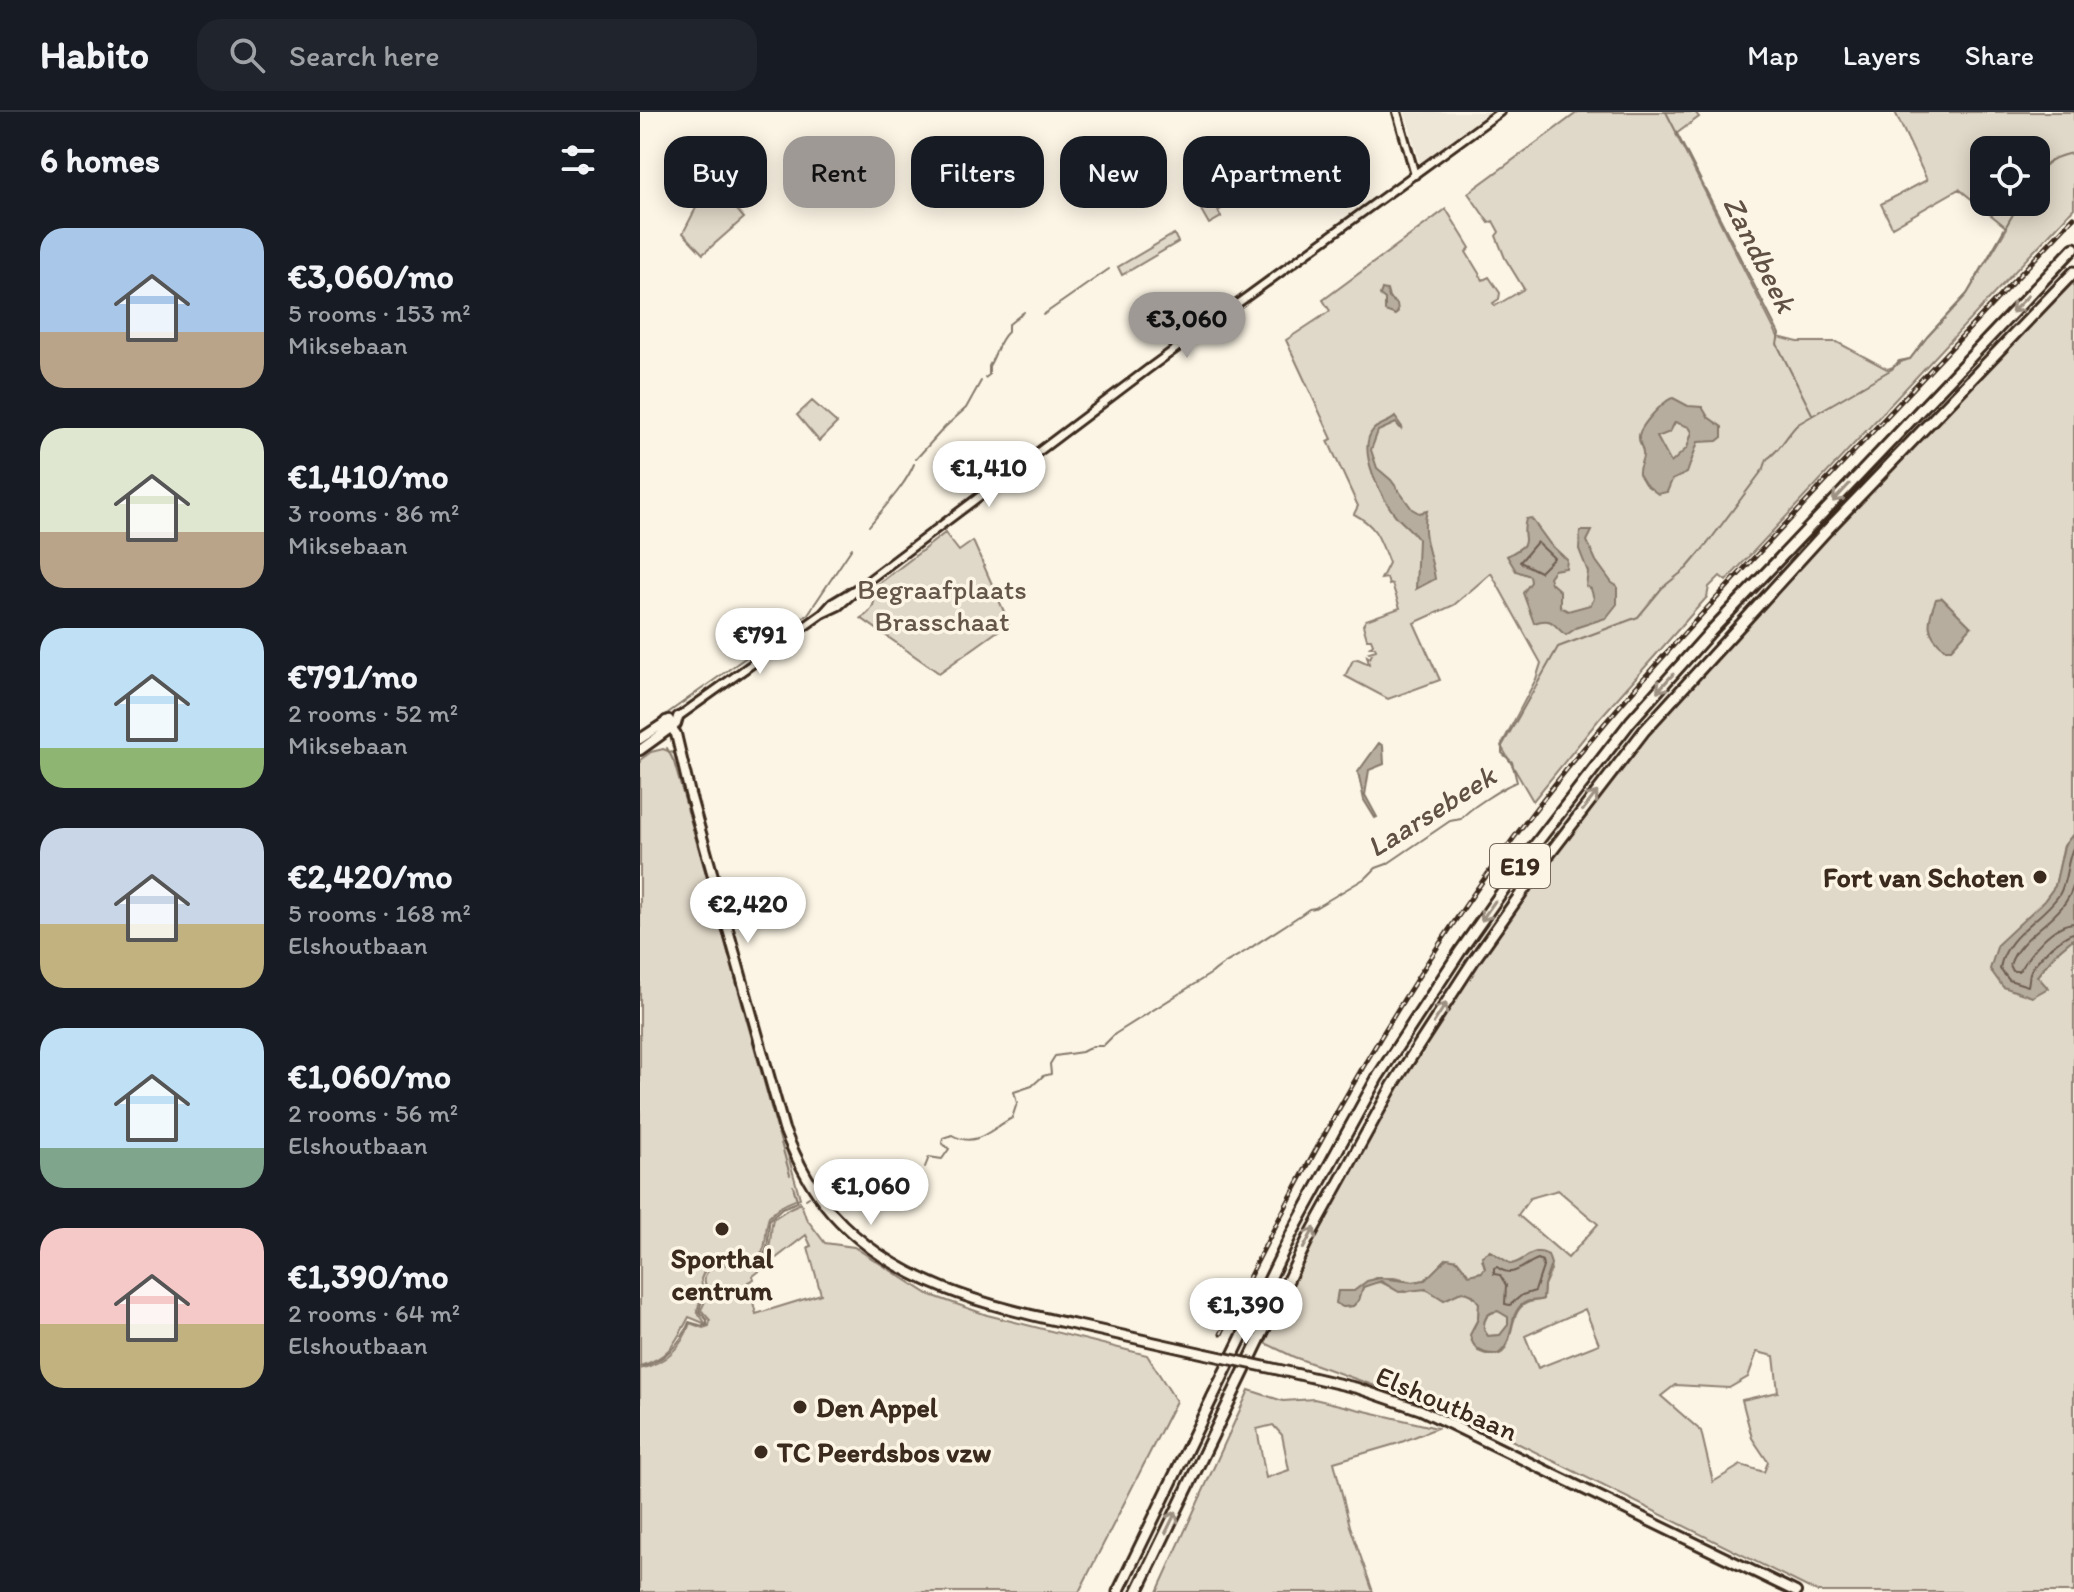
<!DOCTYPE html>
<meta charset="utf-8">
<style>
:root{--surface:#171b24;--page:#20242c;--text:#f1f3f6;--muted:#9ea1a6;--line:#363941;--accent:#9f9995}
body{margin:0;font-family:Itim,sans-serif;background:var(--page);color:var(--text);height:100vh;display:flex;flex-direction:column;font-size:30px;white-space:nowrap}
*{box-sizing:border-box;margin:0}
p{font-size:26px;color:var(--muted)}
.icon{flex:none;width:44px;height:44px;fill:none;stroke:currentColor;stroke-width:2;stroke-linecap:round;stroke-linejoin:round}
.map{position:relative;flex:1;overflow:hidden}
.panel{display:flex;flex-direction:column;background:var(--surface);width:640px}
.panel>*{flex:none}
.banner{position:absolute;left:24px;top:24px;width:760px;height:72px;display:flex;gap:16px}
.fabs{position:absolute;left:1330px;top:24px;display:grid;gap:16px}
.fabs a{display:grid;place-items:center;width:80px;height:80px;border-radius:16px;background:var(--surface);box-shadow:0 4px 20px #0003;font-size:40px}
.price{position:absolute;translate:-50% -68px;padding:0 18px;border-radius:28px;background:#fff;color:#222;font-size:26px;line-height:52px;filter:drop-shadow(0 2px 4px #0008)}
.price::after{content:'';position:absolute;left:50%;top:48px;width:24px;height:18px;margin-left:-12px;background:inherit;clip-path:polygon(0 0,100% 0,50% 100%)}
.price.active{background:var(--accent);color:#111}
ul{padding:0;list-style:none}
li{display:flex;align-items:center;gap:24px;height:200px;padding:0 40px}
li span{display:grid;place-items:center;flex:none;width:224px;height:160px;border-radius:24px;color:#555}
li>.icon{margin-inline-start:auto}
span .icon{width:96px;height:96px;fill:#fffc;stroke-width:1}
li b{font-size:34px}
h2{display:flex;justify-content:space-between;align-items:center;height:96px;padding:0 40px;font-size:34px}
.chip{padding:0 28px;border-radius:24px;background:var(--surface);box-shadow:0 4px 20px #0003;font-size:28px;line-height:72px}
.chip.active{background:var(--accent);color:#111}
header{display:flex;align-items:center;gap:48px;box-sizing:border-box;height:112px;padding:0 40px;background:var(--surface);border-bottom:2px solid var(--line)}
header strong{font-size:38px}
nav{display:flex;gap:44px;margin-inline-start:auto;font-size:28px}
.search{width:560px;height:72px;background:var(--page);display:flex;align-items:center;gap:20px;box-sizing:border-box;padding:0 28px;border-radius:24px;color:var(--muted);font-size:30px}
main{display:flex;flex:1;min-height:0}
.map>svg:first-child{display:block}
.built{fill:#eee6d6}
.green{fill:#e0d8c8;stroke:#8e8173;stroke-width:2;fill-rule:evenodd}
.water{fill:#b7ad9e;stroke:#85796b;stroke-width:2;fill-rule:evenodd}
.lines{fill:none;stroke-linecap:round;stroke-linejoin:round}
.shore{stroke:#6d5e51;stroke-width:2}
.stream{stroke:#85796b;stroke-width:2}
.minor-casing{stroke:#3b2a1e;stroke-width:12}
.major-casing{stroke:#3b2a1e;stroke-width:14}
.highway-casing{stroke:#3b2a1e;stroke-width:15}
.minor{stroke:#fcf5e5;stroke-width:6}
.major{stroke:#fcf5e5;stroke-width:8}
.highway{stroke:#fcf5e5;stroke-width:9}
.rail-casing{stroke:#3b2a1e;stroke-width:5}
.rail{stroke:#fcf5e5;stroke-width:2;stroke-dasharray:6;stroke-linecap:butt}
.major-bridge-casing{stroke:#3b2a1e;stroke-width:14;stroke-linecap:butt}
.major-bridge{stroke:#fcf5e5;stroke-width:8}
.oneway{stroke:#9c9082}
.poi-dot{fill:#3b2a1e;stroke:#fcf5e5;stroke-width:3}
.labels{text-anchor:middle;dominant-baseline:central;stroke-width:7;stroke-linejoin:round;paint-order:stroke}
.shield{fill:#fcf5e5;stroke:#75675a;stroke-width:2}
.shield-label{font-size:26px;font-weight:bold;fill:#3b2a1e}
.park-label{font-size:28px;fill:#645648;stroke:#fcf5e5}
.poi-label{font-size:28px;font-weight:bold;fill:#3b2a1e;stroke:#fcf5e5;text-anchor:start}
.street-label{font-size:28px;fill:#3b2a1e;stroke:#fcf5e5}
.water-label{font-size:30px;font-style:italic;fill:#605144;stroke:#fcf5e5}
</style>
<header>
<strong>Habito</strong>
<div class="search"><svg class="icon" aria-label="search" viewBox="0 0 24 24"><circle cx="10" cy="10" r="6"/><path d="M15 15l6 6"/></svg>Search here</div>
<nav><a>Map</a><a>Layers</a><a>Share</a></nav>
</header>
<main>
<section class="panel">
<h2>6 homes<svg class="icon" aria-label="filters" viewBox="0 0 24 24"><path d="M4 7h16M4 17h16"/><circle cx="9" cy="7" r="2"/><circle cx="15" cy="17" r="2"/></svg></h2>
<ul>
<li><span style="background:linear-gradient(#a9c7e8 65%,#b9a48a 0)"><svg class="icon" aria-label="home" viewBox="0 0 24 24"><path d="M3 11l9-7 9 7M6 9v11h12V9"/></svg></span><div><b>€3,060/mo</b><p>5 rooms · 153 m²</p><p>Miksebaan</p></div></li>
<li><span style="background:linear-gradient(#dfe7d0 65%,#b9a48a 0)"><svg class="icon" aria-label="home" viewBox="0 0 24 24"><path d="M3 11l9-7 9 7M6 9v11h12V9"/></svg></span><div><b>€1,410/mo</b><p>3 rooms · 86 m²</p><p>Miksebaan</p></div></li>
<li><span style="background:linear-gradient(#bfe0f5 75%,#8fb573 0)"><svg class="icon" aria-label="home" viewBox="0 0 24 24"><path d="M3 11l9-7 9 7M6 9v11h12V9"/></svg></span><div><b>€791/mo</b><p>2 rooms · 52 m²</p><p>Miksebaan</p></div></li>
<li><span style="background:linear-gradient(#c9d6e8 60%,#c2b280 0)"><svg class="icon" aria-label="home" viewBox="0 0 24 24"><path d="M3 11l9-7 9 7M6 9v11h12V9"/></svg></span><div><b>€2,420/mo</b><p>5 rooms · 168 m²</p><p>Elshoutbaan</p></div></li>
<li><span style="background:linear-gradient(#bfe0f5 75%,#7fa58c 0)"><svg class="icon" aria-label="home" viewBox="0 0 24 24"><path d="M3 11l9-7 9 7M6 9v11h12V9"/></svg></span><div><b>€1,060/mo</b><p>2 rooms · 56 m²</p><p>Elshoutbaan</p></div></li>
<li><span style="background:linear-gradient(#f6c9c9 60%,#c2b280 0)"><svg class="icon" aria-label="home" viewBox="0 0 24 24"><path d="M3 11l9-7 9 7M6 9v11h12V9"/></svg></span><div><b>€1,390/mo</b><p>2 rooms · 64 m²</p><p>Elshoutbaan</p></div></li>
</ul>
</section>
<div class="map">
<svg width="1434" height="1480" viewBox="0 0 1434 1480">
<rect width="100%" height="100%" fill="#fcf5e5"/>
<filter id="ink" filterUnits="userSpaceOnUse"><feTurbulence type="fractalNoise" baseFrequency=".0125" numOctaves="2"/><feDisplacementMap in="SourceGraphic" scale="16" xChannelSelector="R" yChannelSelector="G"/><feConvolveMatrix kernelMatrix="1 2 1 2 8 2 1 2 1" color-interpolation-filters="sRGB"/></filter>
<g filter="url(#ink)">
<!-- built -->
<path class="built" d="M765,0H849L780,51Z"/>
<!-- green -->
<path class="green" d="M938,0H1055L1059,5L1036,22L1138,225L1158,230H1197L1247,257C1255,256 1258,249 1270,247L1287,225L1327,182L1367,116L1319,77L1252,115L1241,92L1287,68L1255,0H1434V96L1086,469L1080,464L1069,475L1067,485L960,606L893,689L861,634L896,567L901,551L851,461L814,493L774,511L800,568L748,587L705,564L713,548L718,547L729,552L727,544L730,546L732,542L729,540L736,538L735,535H730L733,532L731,527H727L723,513L726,508L760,496L752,472L749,473L747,466L741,467L749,451C740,428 737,414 714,402L718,394L688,329L692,327L646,228L690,199L683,188L806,97L830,136L826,140L843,168L849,165L860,181L859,187L853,191L855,194L884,177L865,146L856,124L859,120L853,109L849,111L828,81ZM1344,38H1396V90H1344Z
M587,65L600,86L578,99L581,105L569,112L553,84Z
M77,75L104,106L63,142L43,121L58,92Z
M534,122L538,130L482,163L478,155Z
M1434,167V721L1424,734L1415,774L1404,789L1396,865L1416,841L1434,826V1480H1177L833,1309L654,1245L623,1230L672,1131L757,976L839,851L908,752L1008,622L1190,422ZM1302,486L1331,515L1311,537H1305ZM918,1078L958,1112L928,1146L878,1103L890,1086ZM850,1139L871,1152C886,1150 891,1134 908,1143L911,1158L904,1173L903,1187C894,1190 887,1188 880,1196C865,1212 878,1257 838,1239L833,1216L838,1207L839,1191C830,1177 819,1178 807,1187C798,1183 787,1175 777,1177C773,1177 769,1180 765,1180C746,1179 747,1162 723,1175L719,1188L713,1194L703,1195L697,1191L698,1179H714L736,1166H754L773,1170L786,1168L807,1146L817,1148L829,1163L842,1160L845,1156L842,1147ZM945,1197L959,1232L898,1256L885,1224ZM1117,1240L1134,1244L1138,1280L1102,1288L1112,1326L1128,1350L1124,1360L1101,1353L1073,1370L1061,1319L1021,1284L1035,1273L1089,1276L1108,1265Z
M172,289L197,311L179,329L157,303Z
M305,421L319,439L333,429L369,511L299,561L221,506C232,500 238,489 232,477Z
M23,637L36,642L160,1086L141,1094L129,1105C125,1115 127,1126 124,1136C118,1157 81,1148 66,1155L61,1167L63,1180L57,1199L66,1212L49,1205C35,1231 30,1245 0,1254V648L11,640Z
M161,1091L166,1106L185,1131L214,1135L288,1182L347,1203L507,1243L536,1289L439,1480H0V1257C24,1251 42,1236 50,1211L63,1216L69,1214L70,1208L61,1198C63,1193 68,1186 67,1180C67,1173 62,1169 66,1162C77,1142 118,1164 128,1138C132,1129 130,1117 133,1107L150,1096ZM166,1123L171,1134L168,1135L181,1182L116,1202L108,1170L114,1167L113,1164Z
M858,1199L868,1205V1213L860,1223L848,1224L844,1218C843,1207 847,1201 858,1199Z
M609,1278L643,1289L674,1287L797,1316L759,1331L694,1350L710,1414L733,1480H517ZM633,1313L642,1323L649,1358L626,1366L617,1317Z"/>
<!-- water -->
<path class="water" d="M742,177L747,178L749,186L757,192L758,199L756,203L745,199V187L740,183Z
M1033,286L1048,294L1062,295L1068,305L1082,315V325L1077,329L1058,330L1047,361L1032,368L1027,380L1018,382L1005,372L999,362C998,354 1003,350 1003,343C1004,336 998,332 999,324C1000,314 1024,288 1033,286ZM1035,310L1049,315L1052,320L1047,336L1031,351L1017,325L1030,320Z
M755,305L762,315L761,317L756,311L738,319L731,338L737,356L751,368L772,397L779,401L787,399C780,422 792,444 795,467L776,477L778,427C772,418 763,412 756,404C742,387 715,337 734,317C740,312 750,310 755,305Z
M891,406L910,432L927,448L926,456L914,458L909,465L911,471L920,479V495L928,499L950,493L954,487L951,477L946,474L948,460L939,437L940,419H952L947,429L956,449L972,471L977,474V492L966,506L938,515L926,523C913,515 915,504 894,511L883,481L891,470L890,464L876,459L867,444C897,428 879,432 886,407Z
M1302,486L1331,515L1311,537H1305C1285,521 1287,510 1296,487Z
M739,631L743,634L744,652L729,658L725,683L737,705L735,706L724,688L718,660Z
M1434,721V826L1416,841L1397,864L1408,876L1392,885L1363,875L1350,857L1358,832L1404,789L1415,774L1424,734Z
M850,1139L871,1152C886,1150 891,1133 908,1143L911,1152L904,1173L903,1187C896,1190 891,1187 884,1191C866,1203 877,1229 858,1242C843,1243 833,1238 830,1223L838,1207L839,1191L833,1183L823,1179L804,1188L786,1177L759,1180L741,1169L723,1175L719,1188L713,1194L703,1195L696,1191L698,1179H714L727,1169L740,1166L773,1170L785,1168L807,1146L817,1148L829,1163L842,1160L845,1156L842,1144ZM858,1199L868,1205V1213L860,1223L848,1224L844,1218C843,1208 846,1200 858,1199Z"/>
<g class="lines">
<!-- shore -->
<path class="shore" d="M897,430L914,446L900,460L880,450Z
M1434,734C1426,749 1428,768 1419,783C1401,809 1364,824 1360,857L1369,868L1388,874C1389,870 1389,865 1390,861C1394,849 1422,823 1434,821
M1434,771C1426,808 1380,820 1370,853L1373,859H1379C1390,841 1412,812 1434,811
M898,1147L902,1149L903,1155L895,1179L882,1183L870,1193L865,1192L866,1173L860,1163L854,1162V1156L857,1155C874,1168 883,1152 898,1147Z"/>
<!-- stream -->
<path class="stream" d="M1026,0L1139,222L1137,232L1172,302
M1396,64C1404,50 1418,43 1434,41
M403,203L469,157
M345,266L349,263V254C356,243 358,229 368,220V213L384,200
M276,347L305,315L326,296L341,269
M229,414C244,395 265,374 274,352
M154,512L168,502L212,436
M11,613L143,519
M27,636L34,650L79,808
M80,812L150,1063
M285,1055L289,1045L302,1047L309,1037L302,1031L303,1026L312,1023C336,1037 352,1016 372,1006L377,991L374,980L392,974L403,964L411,962L410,952L415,944L442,940L453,934H463L475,922L572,861C583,850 596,846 609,837C629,823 650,811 669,797L675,796L727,765L736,756L747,752L810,709L821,707C827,698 866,673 877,670L872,650L862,641V634L918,535L998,505L1022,476L1047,456L1068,431L1124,356L1127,347C1141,338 1147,322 1158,312L1252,257L1259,249L1270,247L1287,225L1327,182L1380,90
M186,1072L204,1069L222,1076L224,1062L241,1056L245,1064L246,1080L258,1074L276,1084L281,1080L282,1062
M153,1074L157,1088
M166,1087L169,1085
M76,1153C90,1152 116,1155 125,1140C130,1132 127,1117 130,1107L142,1096L160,1089
M0,1255C22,1251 42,1231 49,1210L63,1214L67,1213V1208L59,1199L65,1178"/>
<defs>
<path id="minor" d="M757,0L775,63
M182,502L199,494L225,471L508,257L860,0
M38,605L182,502L192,491L217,476"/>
<path id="major" d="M26,609L36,622L50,682L144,1017C156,1047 171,1077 192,1101C254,1171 347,1194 436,1213C479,1223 523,1232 566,1242
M0,627L29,608
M0,638L36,612L38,605
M640,1258L717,1276L781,1298L1156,1480"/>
<path id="highway" d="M478,1480L652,1121L737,966L821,838L892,737L991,609L1071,519L1434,136
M497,1480L667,1129L753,973L834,848L904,749L1004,619L1187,418L1434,160"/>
</defs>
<!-- minor casing -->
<use href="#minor" class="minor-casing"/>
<!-- major casing -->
<use href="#major" class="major-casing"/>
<!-- highway casing -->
<use href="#highway" class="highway-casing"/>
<!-- minor -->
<use href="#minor" class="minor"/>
<!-- major -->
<use href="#major" class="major"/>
<!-- highway -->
<use href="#highway" class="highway"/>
<defs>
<path id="rail" d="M581,1222C672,1036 768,864 894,699C975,593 1066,497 1157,400C1249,302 1341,204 1434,105"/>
</defs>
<!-- rail casing -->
<use href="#rail" class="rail-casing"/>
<!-- rail -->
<use href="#rail" class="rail"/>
<defs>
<path id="major-bridge" d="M566,1242L640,1258"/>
</defs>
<!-- major-bridge casing -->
<use href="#major-bridge" class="major-bridge-casing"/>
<!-- major-bridge -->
<use href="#major-bridge" class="major-bridge"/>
</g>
<!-- one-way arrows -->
<defs><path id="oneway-shaft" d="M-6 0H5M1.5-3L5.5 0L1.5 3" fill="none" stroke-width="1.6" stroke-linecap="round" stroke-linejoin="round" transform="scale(2)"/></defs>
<g class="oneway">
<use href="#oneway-shaft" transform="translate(1380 192) rotate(134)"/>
<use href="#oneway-shaft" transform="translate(1201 381) rotate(133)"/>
<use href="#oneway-shaft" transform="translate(1025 571) rotate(132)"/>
<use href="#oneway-shaft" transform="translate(950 689) rotate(-52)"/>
<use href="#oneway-shaft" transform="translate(848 799) rotate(125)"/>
<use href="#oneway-shaft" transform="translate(800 901) rotate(-57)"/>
<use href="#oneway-shaft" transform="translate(669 1126) rotate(-62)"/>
<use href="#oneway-shaft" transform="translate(531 1410) rotate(-64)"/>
</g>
</g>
<!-- markers -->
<g class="poi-dot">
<circle cx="1400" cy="765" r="8"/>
<circle cx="82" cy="1117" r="8"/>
<circle cx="160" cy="1295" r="8"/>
<circle cx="121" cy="1340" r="8"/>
</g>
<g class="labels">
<!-- shield labels -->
<rect class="shield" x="850" y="732" width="60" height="44" rx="6"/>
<g class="shield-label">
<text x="880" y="754">E19</text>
</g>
<!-- park labels -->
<g class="park-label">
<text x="302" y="477">Begraafplaats<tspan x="302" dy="32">Brasschaat</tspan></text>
</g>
<!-- poi labels -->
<g class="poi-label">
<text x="1384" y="765" text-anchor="end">Fort van Schoten</text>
<text x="82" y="1146" text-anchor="middle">Sporthal<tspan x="82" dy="32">centrum</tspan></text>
<text x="176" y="1295">Den Appel</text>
<text x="137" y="1340">TC Peerdsbos vzw</text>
</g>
<!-- street labels -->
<g class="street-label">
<text transform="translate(807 1291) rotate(23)">Elshoutbaan</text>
</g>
<!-- water labels -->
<g class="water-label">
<text transform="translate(1120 142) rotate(63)">Zandbeek</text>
<text transform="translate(791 699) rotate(-32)">Laarsebeek</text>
</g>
</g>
</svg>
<div class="fabs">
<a><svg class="icon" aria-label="locate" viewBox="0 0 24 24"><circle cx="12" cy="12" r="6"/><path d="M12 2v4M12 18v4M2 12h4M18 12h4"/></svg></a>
</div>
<b class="price active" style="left:547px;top:248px">€3,060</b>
<b class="price" style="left:349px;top:397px">€1,410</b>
<b class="price" style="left:120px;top:564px">€791</b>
<b class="price" style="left:108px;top:833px">€2,420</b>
<b class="price" style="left:231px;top:1115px">€1,060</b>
<b class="price" style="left:606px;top:1234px">€1,390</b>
<div class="banner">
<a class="chip">Buy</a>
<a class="chip active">Rent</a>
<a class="chip">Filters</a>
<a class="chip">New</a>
<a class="chip">Apartment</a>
</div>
</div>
</main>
